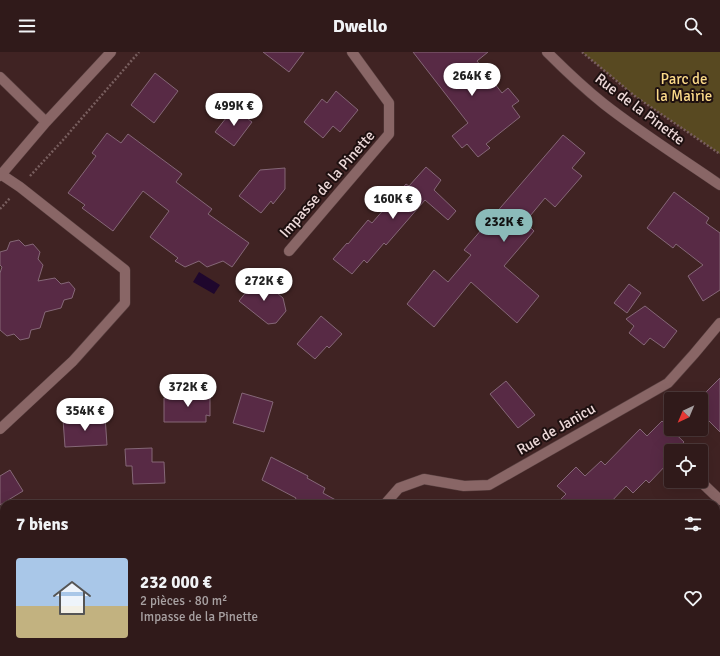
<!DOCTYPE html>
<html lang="fr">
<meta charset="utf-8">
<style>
:root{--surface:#301a1a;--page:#3c2727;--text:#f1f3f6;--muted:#a8a1a2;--line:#4b3839;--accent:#8bbbb9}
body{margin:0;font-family:Signika,sans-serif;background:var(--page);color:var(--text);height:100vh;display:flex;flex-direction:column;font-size:15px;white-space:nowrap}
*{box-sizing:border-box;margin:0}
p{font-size:13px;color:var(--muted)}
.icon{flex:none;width:22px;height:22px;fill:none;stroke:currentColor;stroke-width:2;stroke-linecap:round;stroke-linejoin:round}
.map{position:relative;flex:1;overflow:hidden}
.details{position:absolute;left:0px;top:448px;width:720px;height:156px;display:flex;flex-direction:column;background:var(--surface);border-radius:12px 12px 0 0;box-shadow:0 4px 16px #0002,0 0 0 1px var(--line)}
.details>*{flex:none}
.needle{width:26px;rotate:224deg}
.controls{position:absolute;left:664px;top:340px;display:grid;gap:8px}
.controls a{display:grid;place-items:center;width:44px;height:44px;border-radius:4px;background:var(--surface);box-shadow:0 4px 16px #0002,0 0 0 1px var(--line);font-size:20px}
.price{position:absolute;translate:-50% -34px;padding:0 9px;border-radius:14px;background:#fff;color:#222;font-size:13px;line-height:26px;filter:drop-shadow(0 1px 2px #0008)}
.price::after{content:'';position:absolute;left:50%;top:24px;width:12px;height:9px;margin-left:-6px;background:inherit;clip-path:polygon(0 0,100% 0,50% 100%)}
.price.selected{background:var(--accent);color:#111}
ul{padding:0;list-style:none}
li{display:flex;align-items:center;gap:12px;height:100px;padding:0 16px}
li+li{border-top:1px solid var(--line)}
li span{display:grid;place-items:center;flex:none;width:112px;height:80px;border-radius:4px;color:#555}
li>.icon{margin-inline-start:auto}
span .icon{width:48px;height:48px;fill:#fffc;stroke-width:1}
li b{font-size:17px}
h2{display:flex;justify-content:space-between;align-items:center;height:48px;padding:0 16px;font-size:17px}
header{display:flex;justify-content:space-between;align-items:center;height:52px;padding:0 16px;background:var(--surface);font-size:18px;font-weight:700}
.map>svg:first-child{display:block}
.green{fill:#584921}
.water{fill:#1f072d}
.building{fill:#582a45;stroke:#856777}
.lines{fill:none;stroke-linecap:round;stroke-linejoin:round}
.minor-casing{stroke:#594141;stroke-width:11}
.path{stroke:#785e5e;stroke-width:2.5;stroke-dasharray:2 2;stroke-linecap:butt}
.minor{stroke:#896666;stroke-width:10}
.labels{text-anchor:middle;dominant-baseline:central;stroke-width:4;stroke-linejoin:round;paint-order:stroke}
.park-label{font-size:15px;fill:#fbda89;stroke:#1e1010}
.street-label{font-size:15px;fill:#edd9d9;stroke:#1e1010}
</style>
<header><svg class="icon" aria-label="menu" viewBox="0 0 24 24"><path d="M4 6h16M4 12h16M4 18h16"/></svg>Dwello<svg class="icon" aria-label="search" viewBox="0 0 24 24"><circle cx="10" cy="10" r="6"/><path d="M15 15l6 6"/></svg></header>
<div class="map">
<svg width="720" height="604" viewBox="0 0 720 604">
<rect width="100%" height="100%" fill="#402323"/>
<!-- green -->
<path class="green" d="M582,0H720V102L636,45Z"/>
<!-- water -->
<path class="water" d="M199,220L220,233L214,242L193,230Z"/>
<!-- building -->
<path class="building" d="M263,0H304L289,20Z
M413,0H488L477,9L502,41L508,36L519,49L512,54L520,65L486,92L490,96L478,105L467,92L462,96L452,84L468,71Z
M155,21L178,39L154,71L131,53Z
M336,39L358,58L340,80L333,74L323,86L304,70L322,47L327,51Z
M234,56L252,70L234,94L215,80Z
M107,81L121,91L128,82L182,122L176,130L212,157L208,162L249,191L232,215L223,209L207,215L199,209L185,215L175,209L178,206L150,185L169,159L143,139L113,179L82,156L85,153L68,141L96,104L92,101Z
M563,83L585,101L572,116L582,124L555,155L545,146L525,170L534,179L504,214L539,244L517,271L471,230L434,275L407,252L434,218L448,230L471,203L464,198Z
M426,115L441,128L434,138L456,159L448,168L425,148L386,193L384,191L367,211L364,208L352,222L333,207L347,191L348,192L368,168L372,171L406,132L409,134Z
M285,116V137L273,152L271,149L261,161L239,144L260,118Z
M674,140L709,166L706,171L720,181V238L703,249L688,224L703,213L676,192L673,196L647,176Z
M19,188L25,194L33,192L40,200L38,207L43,213L38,229L55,226L61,232L69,230L75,237L72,246L64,248L61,256L45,260L40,276L31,278L29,286L20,288L14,282L7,284L0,278V221L2,215L0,213V200L7,198L10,190Z
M258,225L283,246L286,259L276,271L268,272L239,249Z
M629,232L641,241L627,261L614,251Z
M645,254L677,279L664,296L650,286L644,293L629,281L634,274L626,267Z
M321,264L342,282L329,296L327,294L315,307L297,292Z
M720,326V380L701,361V345Z
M506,329L535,363L518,376L490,342Z
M186,339H210V364L206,363V370H164V346L186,345Z
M242,341L273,350L264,380L233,371Z
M105,364L107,393L65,395L63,367Z
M662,369L684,390L675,399H671V403L666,409L668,411L649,431L646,428L633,441L626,434L609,452H556L566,442L557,434L576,415L585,424L601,409L605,413L640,377L647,384Z
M152,396V410H164L165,431L133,432L132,414H126L125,397Z
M271,405L308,424L307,426L325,436L323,441L343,452H293L296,446L262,428Z
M10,418L23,439L0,453V424Z"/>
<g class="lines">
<defs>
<path id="minor" d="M547,0C565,18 584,36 604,52C641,81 681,106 720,133
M0,25L46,70
M0,124L46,70L111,0
M289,199L389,82V51L352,0
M0,377L73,309L125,251V218L20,135L2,123
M701,430L720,448
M385,452L399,436L424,427L464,434L489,433L668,331L694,302L720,271
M611,600L616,604
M197,604L199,600"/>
</defs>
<!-- minor casing -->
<use href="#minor" class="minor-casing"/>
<!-- path -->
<path class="path" d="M582,0L636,45L720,102
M30,124L63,88L139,0
M0,157L10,146"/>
<!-- minor -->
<use href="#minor" class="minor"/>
</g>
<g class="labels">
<!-- park labels -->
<g class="park-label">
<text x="684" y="27">Parc de<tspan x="684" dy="17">la Mairie</tspan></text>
</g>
<!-- street labels -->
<g class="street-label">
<text transform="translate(640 57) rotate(37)">Rue de la Pinette</text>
<text transform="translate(327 132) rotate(-49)">Impasse de la Pinette</text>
<text transform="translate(556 377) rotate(-30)">Rue de Janicu</text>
</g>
</g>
</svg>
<div class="controls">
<a><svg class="needle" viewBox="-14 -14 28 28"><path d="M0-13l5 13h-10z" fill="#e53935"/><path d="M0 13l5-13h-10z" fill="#a8a1a2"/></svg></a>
<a><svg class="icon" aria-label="locate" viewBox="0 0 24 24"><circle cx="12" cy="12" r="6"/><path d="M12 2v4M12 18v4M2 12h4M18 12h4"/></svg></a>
</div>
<b class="price" style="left:472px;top:45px">264K €</b>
<b class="price" style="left:234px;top:75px">499K €</b>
<b class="price" style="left:393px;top:168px">160K €</b>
<b class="price selected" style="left:504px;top:191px">232K €</b>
<b class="price" style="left:264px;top:250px">272K €</b>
<b class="price" style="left:188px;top:356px">372K €</b>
<b class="price" style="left:85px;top:380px">354K €</b>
<section class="details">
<h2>7 biens<svg class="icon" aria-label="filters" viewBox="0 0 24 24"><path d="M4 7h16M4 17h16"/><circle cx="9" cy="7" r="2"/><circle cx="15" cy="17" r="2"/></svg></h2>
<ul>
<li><span style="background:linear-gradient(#a9c7e8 60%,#c2b280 0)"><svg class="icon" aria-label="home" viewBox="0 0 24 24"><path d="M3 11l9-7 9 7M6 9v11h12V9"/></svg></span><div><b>232 000 €</b><p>2 pièces · 80 m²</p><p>Impasse de la Pinette</p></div><svg class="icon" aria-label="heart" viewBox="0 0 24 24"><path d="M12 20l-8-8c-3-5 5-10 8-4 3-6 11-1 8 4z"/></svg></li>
</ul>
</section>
</div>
